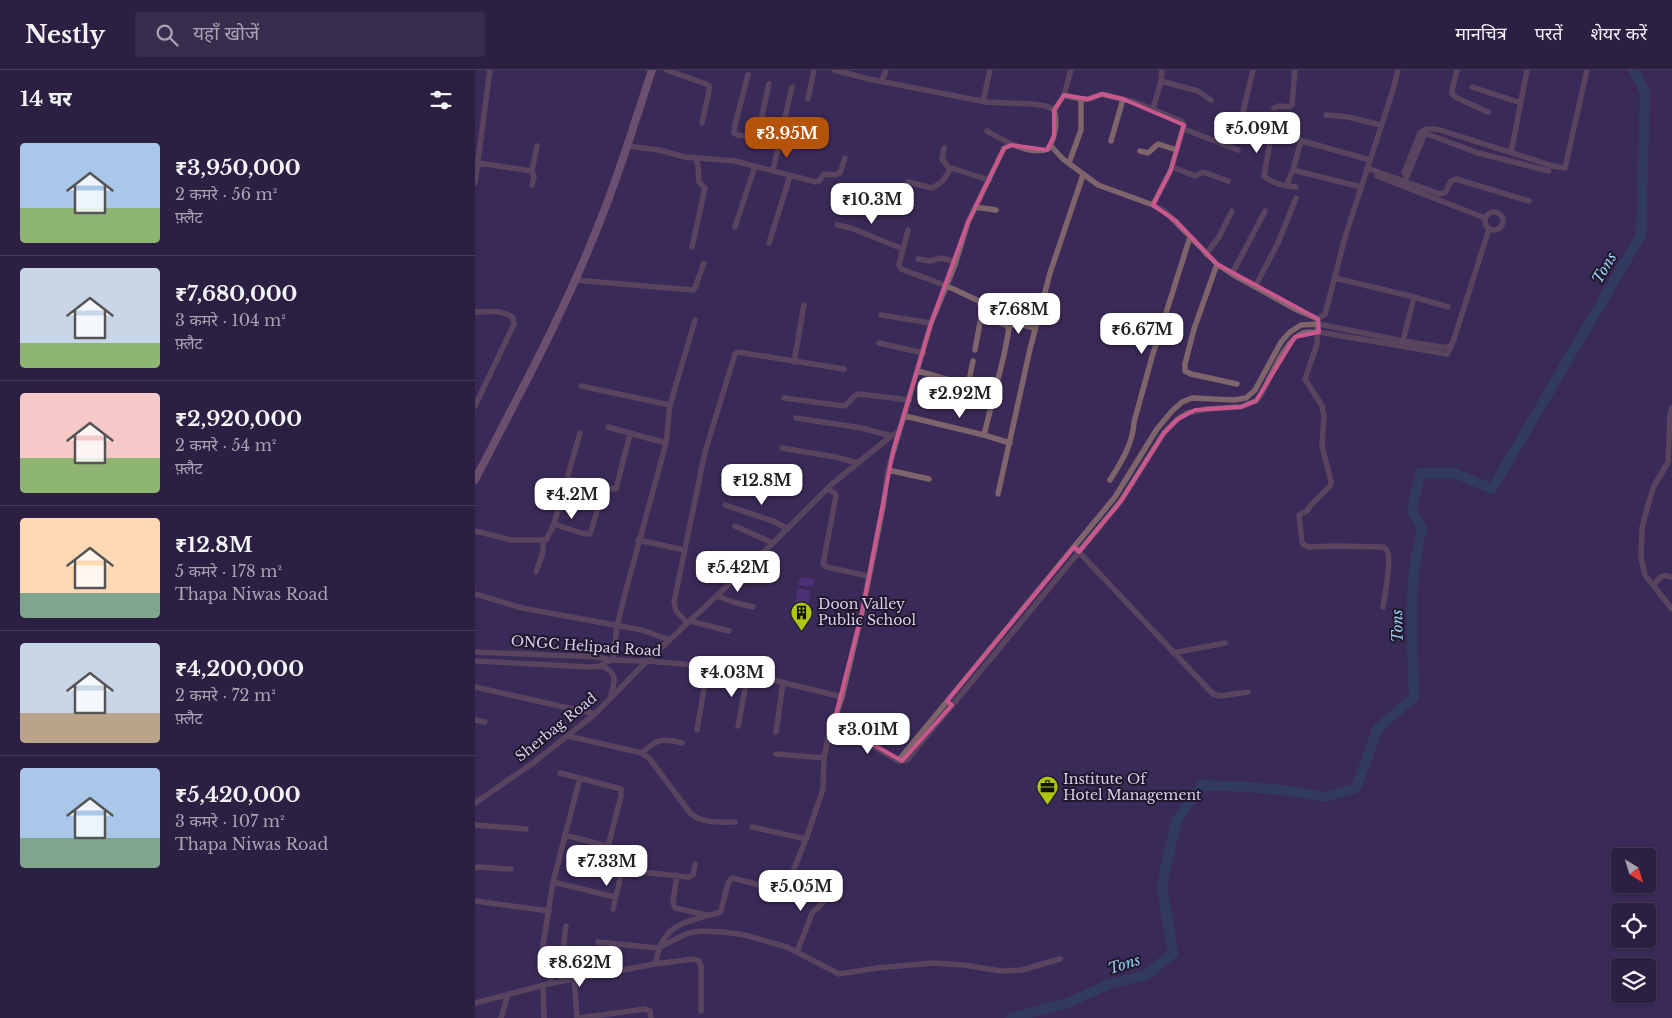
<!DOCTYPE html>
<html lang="hi">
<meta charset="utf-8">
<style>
:root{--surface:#2c2042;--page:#382d4d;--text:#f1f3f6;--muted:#a6a3b2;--line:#483e5b;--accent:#b45309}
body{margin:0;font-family:"Libre Baskerville","Noto Sans Devanagari",serif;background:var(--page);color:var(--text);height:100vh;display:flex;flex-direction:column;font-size:19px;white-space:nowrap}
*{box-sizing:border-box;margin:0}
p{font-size:16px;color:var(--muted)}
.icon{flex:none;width:28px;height:28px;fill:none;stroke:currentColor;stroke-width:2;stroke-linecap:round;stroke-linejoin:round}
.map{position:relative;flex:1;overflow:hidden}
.drawer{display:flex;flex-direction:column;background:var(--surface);width:475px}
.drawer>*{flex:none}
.needle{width:32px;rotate:142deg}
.buttons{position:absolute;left:1136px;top:778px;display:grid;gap:10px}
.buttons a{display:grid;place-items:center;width:45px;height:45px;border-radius:5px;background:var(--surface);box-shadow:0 1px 4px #0004,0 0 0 1px var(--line);font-size:25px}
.price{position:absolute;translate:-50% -42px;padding:0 11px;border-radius:10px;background:#fff;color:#222;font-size:16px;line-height:32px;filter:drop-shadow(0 1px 2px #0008)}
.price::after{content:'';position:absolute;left:50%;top:30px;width:15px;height:11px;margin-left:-8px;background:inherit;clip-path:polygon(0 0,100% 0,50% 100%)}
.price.on{background:var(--accent);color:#fff}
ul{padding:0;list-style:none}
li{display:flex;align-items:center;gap:15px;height:125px;padding:0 20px}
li+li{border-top:1px solid var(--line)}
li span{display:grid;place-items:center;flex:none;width:140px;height:100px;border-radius:5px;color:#555}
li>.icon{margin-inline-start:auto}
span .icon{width:60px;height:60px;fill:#fffc;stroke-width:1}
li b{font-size:21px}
h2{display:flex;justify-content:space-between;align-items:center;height:60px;padding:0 20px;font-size:21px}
header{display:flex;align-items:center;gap:30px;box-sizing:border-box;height:70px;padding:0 25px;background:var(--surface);border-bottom:1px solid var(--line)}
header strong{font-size:24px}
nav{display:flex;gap:28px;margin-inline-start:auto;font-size:18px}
.search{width:350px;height:45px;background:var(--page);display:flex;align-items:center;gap:12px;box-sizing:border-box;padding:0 18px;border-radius:5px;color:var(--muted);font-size:19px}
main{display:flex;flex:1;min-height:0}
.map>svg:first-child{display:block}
.green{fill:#633b9d}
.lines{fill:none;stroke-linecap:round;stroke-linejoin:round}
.river{stroke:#26506b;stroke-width:10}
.street{stroke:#7e646b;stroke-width:5.5}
.secondary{stroke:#a67d89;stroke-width:8}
.marked{fill:none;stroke:#ca588e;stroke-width:4;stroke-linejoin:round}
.labels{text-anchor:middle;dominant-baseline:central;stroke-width:4;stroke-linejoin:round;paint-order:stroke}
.poi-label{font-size:14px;fill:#d8cfec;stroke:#1f182d;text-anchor:start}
.street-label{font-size:14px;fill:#d8cfec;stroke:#1f182d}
.water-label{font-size:15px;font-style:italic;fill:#98cff4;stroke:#1f182d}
</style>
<header>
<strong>Nestly</strong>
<div class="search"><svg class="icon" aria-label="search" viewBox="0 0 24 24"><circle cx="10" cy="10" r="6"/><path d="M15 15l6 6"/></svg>यहाँ खोजें</div>
<nav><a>मानचित्र</a><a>परतें</a><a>शेयर करें</a></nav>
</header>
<main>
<section class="drawer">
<h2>14 घर<svg class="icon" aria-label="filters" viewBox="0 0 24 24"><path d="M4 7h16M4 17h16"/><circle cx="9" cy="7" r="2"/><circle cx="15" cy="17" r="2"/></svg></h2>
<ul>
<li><span style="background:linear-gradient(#a9c7e8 65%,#8fb573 0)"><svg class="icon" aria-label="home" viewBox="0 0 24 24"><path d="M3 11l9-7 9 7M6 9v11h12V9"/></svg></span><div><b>₹3,950,000</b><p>2 कमरे · 56 m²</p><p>फ़्लैट</p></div></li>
<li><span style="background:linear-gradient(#c9d6e8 75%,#8fb573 0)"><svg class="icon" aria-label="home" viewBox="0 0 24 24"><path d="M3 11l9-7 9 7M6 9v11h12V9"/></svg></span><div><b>₹7,680,000</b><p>3 कमरे · 104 m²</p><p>फ़्लैट</p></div></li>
<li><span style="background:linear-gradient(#f6c9c9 65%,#8fb573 0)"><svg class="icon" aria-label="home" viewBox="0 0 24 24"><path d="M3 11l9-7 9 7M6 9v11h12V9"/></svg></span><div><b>₹2,920,000</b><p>2 कमरे · 54 m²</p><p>फ़्लैट</p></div></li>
<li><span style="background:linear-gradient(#ffd9b3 75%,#7fa58c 0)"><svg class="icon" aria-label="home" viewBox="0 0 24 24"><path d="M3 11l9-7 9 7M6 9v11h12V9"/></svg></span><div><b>₹12.8M</b><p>5 कमरे · 178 m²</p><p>Thapa Niwas Road</p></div></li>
<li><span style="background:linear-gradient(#c9d6e8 70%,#b9a48a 0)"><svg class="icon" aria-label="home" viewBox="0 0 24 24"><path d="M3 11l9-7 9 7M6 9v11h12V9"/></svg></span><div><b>₹4,200,000</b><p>2 कमरे · 72 m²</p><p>फ़्लैट</p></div></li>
<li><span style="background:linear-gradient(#a9c7e8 70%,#7fa58c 0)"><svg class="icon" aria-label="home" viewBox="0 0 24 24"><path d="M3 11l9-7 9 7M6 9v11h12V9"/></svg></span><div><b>₹5,420,000</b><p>3 कमरे · 107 m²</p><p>Thapa Niwas Road</p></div></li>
</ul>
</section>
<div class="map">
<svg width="1197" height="948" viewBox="0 0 1197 948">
<rect width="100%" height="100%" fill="#3b2a58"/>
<!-- green -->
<path class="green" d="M325,507L340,509L338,517L323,515Z
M323,518L336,521L331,546L318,543Z"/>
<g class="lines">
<!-- river -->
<path class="river" d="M536,948L593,933L634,914L671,905L698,883L687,818L690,799L702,750L727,715L772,717L816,721L850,727L881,718L903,658L939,627C937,570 932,515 947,459L937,440L945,403H980L1017,419L1166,165L1170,22L1159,0"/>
<!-- street -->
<path class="street" d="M191,0L231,14L234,16V21L227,53
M359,0L394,9L511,32L556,34L571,36L579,40
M982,0L977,20V24L982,28L1013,42
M273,5L260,55L259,63L263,65L305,72
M407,11L411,0
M686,11L723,21L736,30
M997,17L1046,33
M589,25L606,29H613L627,24L660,32L706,51L709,55L696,100L678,135
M333,29L339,0
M508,31L515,0
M799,38L804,36L814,37L817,35L820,0
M678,39L686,11L687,0
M851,45L873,47L906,55
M767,46L778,0
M709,59L763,80
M512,61C527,70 557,86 573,79C580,69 583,51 579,40L589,25L596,0
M282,68L294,14
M636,71L648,29
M152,76L184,80L210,87L260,91L341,112L344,111L349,104L360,105L365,103L370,88
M576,76L588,89L623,115L678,135L691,142L742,194L757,204L820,239L843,249L842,274L830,309L847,336L849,347L847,376L856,411L855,416L836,435L832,441L824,445L827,472L829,475L834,477L860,476L908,477C911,479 912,479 913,483C916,495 910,524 908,537
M469,78L467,89L473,97L514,110
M665,81L673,83L683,74L702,80
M1036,83L1052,0
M3,93L57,101
M594,93L606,60V29
M697,97L720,106L728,102L753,111
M892,98L965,124L970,123L976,111L981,109L1054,131
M298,100L317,17
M818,100L886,117
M929,103L945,63C951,57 958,59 965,60L1078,96L1090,98L1112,0
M902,106L1010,148
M930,111L949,66L952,64L1003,83L1074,101
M433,112L457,118L467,112L476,98
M0,113L15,0
M57,115L59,107L57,101L62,76
M811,116L818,100L826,70
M821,117C811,116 796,113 789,106L796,67L799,63L895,90
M500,137L521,140
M1010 151a9 9 0 1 1 18 0a9 9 0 1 1-18 0Z
M362,155L376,158L428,179
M260,157L280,96
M433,160L424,195L426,199L472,216L504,231L507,241L500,280
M294,173L315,106
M217,177L230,118L224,112L223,95L220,87
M731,184L744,167L757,141
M443,189L455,191L466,188L481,192
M742,194L719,259L710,294V301L716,304L762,314
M757,204L790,141
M860,208L939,227L973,237
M99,210L218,220L220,218L229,193
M780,217L803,173L821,128
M0,242C12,242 29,239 38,248L39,254L0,336
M406,245L456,253
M506,247L531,255L534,259L529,285L509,365
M843,249L850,244L871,164L918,20L923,0
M531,255H548L560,258
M928,271L939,227
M404,273L448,283
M319,292L329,235
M443,301L520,323
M493,315L498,291
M106,316L195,335
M309,328L369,336C375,334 376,326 384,324L434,330
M1197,338L1195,344L1193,392L1179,416L1173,435L1167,458L1166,488L1170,505L1197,539
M430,346L509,365L535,373
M321,348L387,358L416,366
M133,357L191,373
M307,378L360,387L383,393
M413,400L454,409
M92,408L129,418L141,419L155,364
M635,410C646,392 658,374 659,352L677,287L715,167
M352,419L360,423L361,426L348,494L352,497L393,506
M523,424L555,279L575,203L608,105
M250,435L298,451L313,459
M79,454L106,463L115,464L129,418
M260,456L298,473
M0,461L36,470H71L79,454L105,363
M163,470L209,480
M602,480L738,624L745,626L773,622
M61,502L68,482V471
M1179,515C1185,506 1187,504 1197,507
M0,524L47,538L167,560L195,570
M242,526L258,532L278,537
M215,551L254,561
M212,553L201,541L199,532L230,382L260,284L263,282L369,299
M0,582L122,587L135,590L172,591L233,596L273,604L367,627
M698,583L750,573
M138,590L142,556L151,520L191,373L195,335L220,250
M0,591L116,597L126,596L135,590
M126,596C144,602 140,613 135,628
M0,617L120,644
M0,650L10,652
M359,652L423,691L432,690L646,431L689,363L703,349L713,343L733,339L766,337L781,331L786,325C795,309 810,269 828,263C832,262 839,262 844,262L972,284L979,269L1014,159
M263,656L273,604
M222,660L233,596
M301,662L308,613
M93,666L167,683L174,688L216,744C230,754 245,752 260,752
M167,683C181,669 188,668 207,673
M301,684L349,688
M423,691L640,427L682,359L697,341L707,332L717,328L759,330L771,328L780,320L806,272L815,262L826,255L844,254L928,271L967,277H976
M85,703L146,719V726L129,792L132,796L147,800L214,807L218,805L220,794
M0,733L58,693L120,644L172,591L298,473L357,414L416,366L424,362
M0,755L51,759
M277,757L331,769
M90,765L132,776
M0,798L4,797L36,799
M202,805L198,832L200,838L232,845
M78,812L140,827
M0,831L74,841
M138,839L147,800
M123,872L183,878
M183,878L213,863L227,861L247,862L270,865L312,877L364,904L402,898L458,893L489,895L526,901L547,900L585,889
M322,882L337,843L352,829L359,817
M180,894L219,889L224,891L226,896V941
M99,908L102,948
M86,911V897L91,856
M77,913L74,895L68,885V875L78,812L105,708
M68,915L69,948
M0,933L77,913L180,894C187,860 199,855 231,846C236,844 241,845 246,841L253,813L257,808L304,820H308L313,814L331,769L348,719L349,688L353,668L367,627L387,542L408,437L413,400L450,273L456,253L480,195L493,152L525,86L529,78L536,75
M26,948L33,924
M104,948L170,939L175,941L176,948"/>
<!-- secondary -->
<path class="secondary" d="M0,410C42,328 87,247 121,161C143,109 159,54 177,0"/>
</g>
<!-- marked area -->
<path d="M0 0H1197V948H0ZM627,24L648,29L709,55L696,100L678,135L701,151L742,194L843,249L844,262L820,267L781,331L766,337L720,340L703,349L689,363L646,431L604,482L599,477L472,631L477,635L427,691L359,652L387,542L418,381L456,253L493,152L529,78L536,75L572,80L579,66V40L589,25L613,29Z" fill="#3b2a58" fill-opacity=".55" fill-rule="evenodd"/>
<path class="marked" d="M627,24L648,29L709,55L696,100L678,135L701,151L742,194L843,249L844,262L820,267L781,331L766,337L720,340L703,349L689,363L646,431L604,482L599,477L472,631L477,635L427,691L359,652L387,542L418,381L456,253L493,152L529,78L536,75L572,80L579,66V40L589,25L613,29Z"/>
<!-- icons -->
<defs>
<symbol id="building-pin" viewBox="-11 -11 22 30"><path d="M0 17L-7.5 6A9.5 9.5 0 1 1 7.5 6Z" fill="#acc613" stroke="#1f182d"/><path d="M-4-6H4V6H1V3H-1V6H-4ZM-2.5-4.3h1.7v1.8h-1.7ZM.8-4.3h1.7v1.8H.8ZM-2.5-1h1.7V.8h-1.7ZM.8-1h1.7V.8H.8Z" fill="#111"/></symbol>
<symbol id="office-pin" viewBox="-11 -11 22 30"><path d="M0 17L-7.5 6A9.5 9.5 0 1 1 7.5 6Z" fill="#acc613" stroke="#1f182d"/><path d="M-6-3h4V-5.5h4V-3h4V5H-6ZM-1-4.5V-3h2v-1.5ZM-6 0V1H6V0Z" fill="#111"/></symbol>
</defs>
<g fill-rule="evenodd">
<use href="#building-pin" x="314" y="530" width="25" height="34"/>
<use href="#office-pin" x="560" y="704" width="25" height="34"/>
</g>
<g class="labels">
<!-- poi labels -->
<g class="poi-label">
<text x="343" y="534">Doon Valley<tspan x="343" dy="16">Public School</tspan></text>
<text x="588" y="709">Institute Of<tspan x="588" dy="16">Hotel Management</tspan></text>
</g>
<!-- street labels -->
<g class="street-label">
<text transform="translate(111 576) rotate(4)">ONGC Helipad Road</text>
<text transform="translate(81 657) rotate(-39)">Sherbag Road</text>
</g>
<!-- water labels -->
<g class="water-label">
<text transform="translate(1129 198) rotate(-60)">Tons</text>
<text transform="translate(922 556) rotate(-91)">Tons</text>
<text transform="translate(649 894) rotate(-18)">Tons</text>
</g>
</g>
</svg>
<div class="buttons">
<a><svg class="needle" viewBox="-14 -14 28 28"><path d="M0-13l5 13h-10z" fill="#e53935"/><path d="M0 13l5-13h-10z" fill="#a6a3b2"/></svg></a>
<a><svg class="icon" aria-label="locate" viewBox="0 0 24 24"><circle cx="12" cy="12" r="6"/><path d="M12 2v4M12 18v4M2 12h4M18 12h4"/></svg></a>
<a><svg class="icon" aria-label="layers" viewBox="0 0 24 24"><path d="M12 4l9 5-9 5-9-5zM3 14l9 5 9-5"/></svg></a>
</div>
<b class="price" style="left:782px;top:84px">₹5.09M</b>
<b class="price on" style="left:312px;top:89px">₹3.95M</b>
<b class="price" style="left:397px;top:155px">₹10.3M</b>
<b class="price" style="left:544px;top:265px">₹7.68M</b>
<b class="price" style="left:667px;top:285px">₹6.67M</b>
<b class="price" style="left:485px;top:349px">₹2.92M</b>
<b class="price" style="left:287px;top:436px">₹12.8M</b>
<b class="price" style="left:97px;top:450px">₹4.2M</b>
<b class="price" style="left:263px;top:523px">₹5.42M</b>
<b class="price" style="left:257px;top:628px">₹4.03M</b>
<b class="price" style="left:393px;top:685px">₹3.01M</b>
<b class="price" style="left:132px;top:817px">₹7.33M</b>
<b class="price" style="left:326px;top:842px">₹5.05M</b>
<b class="price" style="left:105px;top:918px">₹8.62M</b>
</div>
</main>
